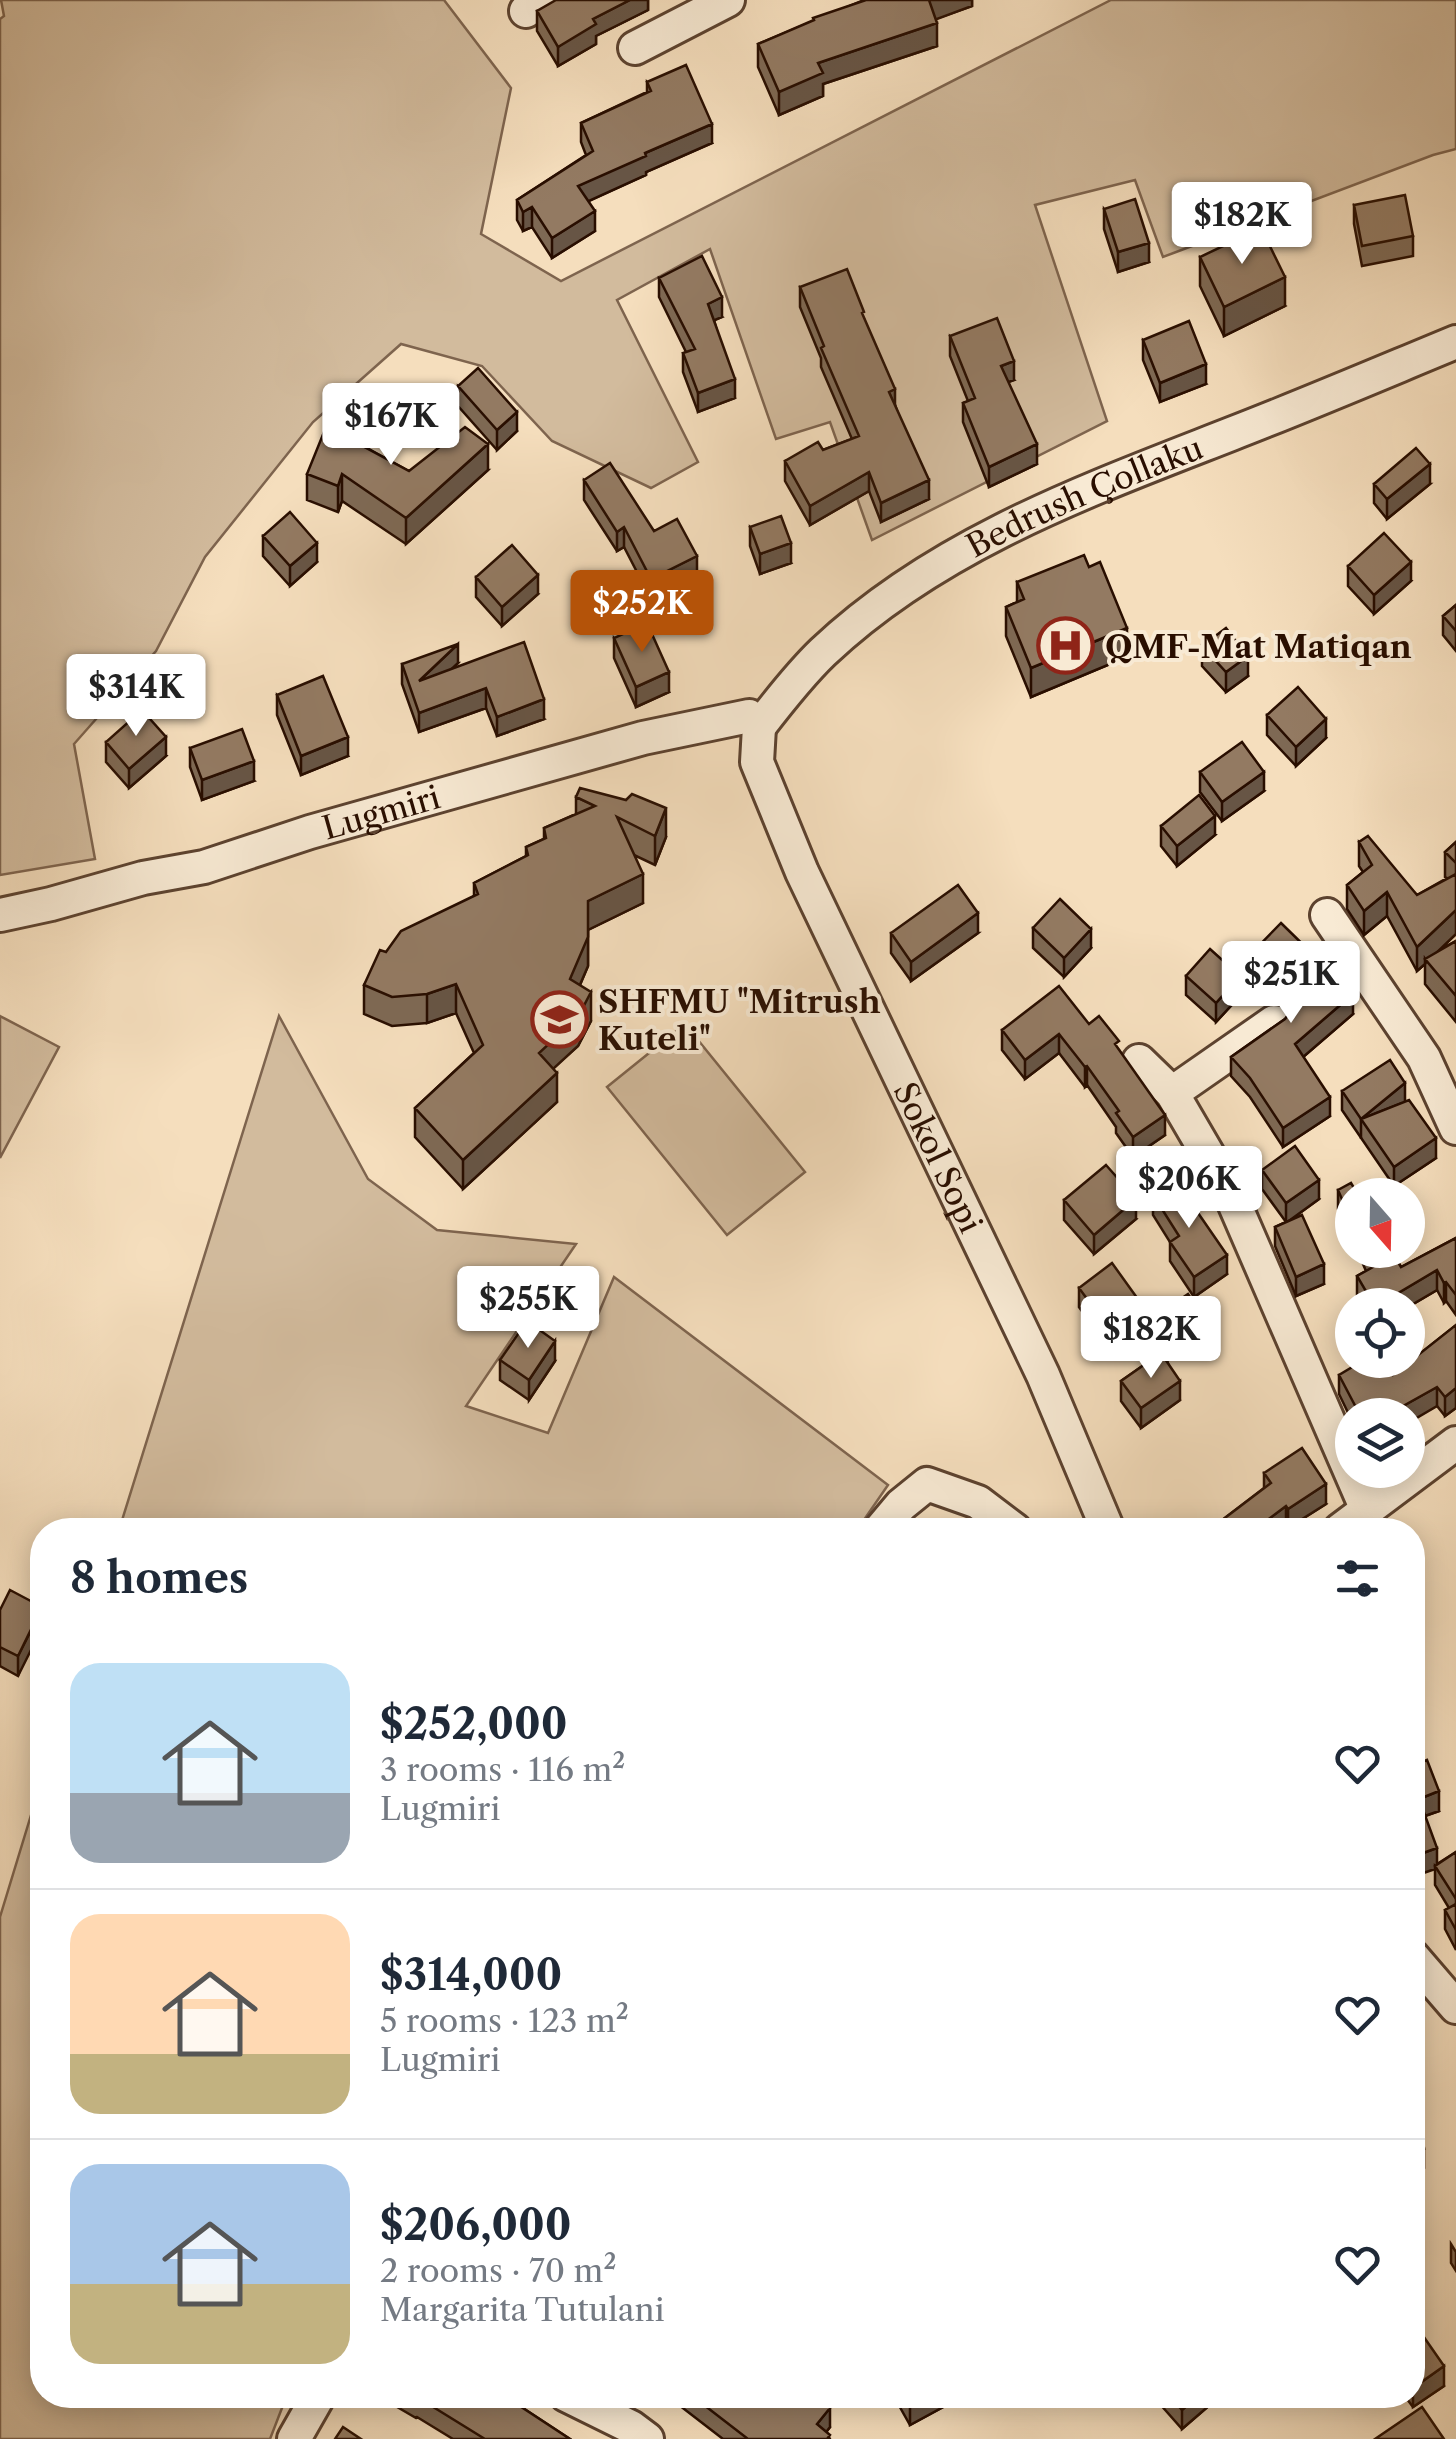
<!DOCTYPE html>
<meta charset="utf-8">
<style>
:root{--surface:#fff;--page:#f2f2f3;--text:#1f2937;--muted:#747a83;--line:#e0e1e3;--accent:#b45309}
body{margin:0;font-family:"Libre Caslon Text",serif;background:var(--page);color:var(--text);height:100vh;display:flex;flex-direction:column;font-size:38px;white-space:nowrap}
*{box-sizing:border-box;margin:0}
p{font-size:32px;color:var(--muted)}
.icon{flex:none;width:55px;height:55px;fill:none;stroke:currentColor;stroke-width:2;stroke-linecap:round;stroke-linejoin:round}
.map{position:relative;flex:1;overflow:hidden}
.panel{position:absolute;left:30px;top:1518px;width:1395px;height:890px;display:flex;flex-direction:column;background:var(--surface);border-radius:40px;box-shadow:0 5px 25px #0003}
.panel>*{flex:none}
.needle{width:65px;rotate:160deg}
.controls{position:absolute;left:1335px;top:1178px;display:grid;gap:20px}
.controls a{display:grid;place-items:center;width:90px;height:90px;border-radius:50%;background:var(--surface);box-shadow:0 5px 25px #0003;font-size:50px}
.price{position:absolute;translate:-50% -85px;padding:0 22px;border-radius:10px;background:#fff;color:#222;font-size:32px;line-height:65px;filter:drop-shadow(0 2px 5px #0008)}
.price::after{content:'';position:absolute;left:50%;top:60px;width:30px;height:22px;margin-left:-15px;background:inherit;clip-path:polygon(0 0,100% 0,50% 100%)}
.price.active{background:var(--accent);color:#fff}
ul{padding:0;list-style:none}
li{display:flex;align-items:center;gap:30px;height:250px;padding:0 40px}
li+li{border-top:2px solid var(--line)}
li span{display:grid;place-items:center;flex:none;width:280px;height:200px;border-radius:30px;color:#555}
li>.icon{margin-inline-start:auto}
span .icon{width:120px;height:120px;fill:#fffc;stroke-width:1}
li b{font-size:42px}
h2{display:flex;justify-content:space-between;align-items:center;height:120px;padding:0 40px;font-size:42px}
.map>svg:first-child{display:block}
.green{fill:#d2bb9d;stroke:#7e644e;stroke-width:2.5}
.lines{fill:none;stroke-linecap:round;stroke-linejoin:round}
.minor-casing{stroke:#5c422f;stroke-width:38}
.minor{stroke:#f8ead4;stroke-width:32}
.wall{fill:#7e6954;stroke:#290e00;stroke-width:2.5}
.shaded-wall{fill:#675545;stroke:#290e00;stroke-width:2.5}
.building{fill:#937a62;stroke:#290e00;stroke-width:2.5}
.labels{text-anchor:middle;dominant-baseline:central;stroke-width:8;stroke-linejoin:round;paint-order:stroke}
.street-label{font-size:32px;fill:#290e00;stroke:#f8ead4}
.poi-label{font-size:32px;font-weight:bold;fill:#290e00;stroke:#f8ead4;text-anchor:start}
</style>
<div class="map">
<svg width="1456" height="2439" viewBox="0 0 1456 2439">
<rect width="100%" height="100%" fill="#f5debd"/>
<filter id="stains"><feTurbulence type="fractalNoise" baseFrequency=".002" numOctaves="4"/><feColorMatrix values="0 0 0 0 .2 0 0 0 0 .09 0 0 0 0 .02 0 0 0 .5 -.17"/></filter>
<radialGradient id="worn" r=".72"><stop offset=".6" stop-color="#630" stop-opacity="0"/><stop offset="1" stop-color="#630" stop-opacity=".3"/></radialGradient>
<!-- green -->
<path class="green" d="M1,0H444L511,88L481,234L561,281L1111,0H1456V149L1433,155L1163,257L1135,180L1035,205L1107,421L872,540L830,422L776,439L710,249L617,300L698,462L651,488L552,441L482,366L401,344L313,422L205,557L156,651L74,744L95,859L0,875V19L4,16Z
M0,1016L59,1047L0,1158Z
M279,1016L368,1179L437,1230L576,1244L466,1406L548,1433L614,1277L888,1485L857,1530H119Z
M685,1024L805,1172L727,1235L607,1087Z
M42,1779V2395H287L270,2439H0V1917Z"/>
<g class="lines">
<defs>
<g id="minor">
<path d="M526,11L540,0"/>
<path d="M635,48L728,0"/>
<path id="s1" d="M759,727L757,762L802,872L1043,1375L1108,1530"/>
<path id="s2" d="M759,727C779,701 800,674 823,652C937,544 1088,490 1231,434C1306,405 1381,373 1456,342"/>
<path id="s3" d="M0,915L51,904L143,878L204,867L310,832L643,738L749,716L759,727"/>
<path d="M1327,915L1424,1058L1456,1128"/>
<path d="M1139,1061L1172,1093L1228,1189L1367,1510"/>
<path d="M1172,1093L1274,1022"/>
<path d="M880,1530L901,1505L927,1484L978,1502L1015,1530"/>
<path d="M1340,1530L1456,1443"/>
<path d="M1412,1956L1456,2007"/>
<path d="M566,2395L631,2427L647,2439"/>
<path d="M294,2439L319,2395"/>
</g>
</defs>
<!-- minor casing -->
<use href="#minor" class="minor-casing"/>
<!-- minor -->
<use href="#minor" class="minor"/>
</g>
<!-- wall -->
<path class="wall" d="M648,0V10L596,36V44L558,66L537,31V11Z
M864,0H972V6L935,19L937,46L823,84V96L779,115L758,67V44Z
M647,82L712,143L646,172V175L588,201L595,231L552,258L532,227L523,231L517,220V200L586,155L581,142V123L647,92Z
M1354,205L1413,236V256L1362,266L1354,224Z
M1104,209L1149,262L1118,272L1104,229Z
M1200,257L1285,306L1224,336L1200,286Z
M659,278L722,317L714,320L735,398L698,412L683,372V353L686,352L659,297Z
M800,287L864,319L929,499L881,522L869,491L810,525L785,481V461L823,450L852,439L821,367V358L800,307Z
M950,336L1014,380L1008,382L1037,464L989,487L963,422V403L968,401L950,356Z
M1143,340L1206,384L1160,402L1143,360Z
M458,386L517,431L497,450L458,406Z
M358,443L409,471L488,470L406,544L342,501L338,512L307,500V474Z
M584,480L654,531L697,576L651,599L624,547L617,551L584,500Z
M1374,484H1430L1387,519L1374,503Z
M750,527L791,563L760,574L750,546Z
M263,536L317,562L290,586L263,556Z
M1348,566L1411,581L1374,614L1348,586Z
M476,577L538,594L502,626L476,597Z
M1017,582L1127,657L1031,697L1006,636V607L1017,602Z
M1456,605V651L1443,635V616Z
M614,638L669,692L636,707L614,658Z
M1202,646L1248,676L1226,692L1202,666Z
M458,663L453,668L544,719L497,736L486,708L419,732L402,684V664Z
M277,695L348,756L301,775L277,715Z
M1267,715L1326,738L1296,766L1267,735Z
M106,742L166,756L129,788L106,762Z
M190,748L254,781L202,800L190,767Z
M1200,772L1264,791L1222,821L1200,792Z
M576,797L666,837L655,865L634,855L643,903L588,930V966L580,985L591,1021L578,1046L553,1068L557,1102L463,1189L415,1137V1108L474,1053L456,1013L427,1023L392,1026L364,1014V985L386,952L474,896V883L526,856V847L544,839V828L576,814Z
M1161,826L1215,835L1177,866L1161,846Z
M1359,842L1417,895L1447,878L1445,877V852L1456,842V934L1439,950L1456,941V1022L1425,984V964L1417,971L1387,916L1364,935L1347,909V885L1363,872L1359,866Z
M1033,928L1091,948L1064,977L1033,948Z
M891,933H978L911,981L891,953Z
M1244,961L1353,1014L1303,1057L1330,1116L1283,1147L1250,1097L1231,1076V1057L1285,1019L1291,1012L1283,1004L1273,1002L1267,1004L1244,980Z
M1186,976L1240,996L1216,1022L1186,995Z
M1089,1024L1119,1050L1165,1135L1133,1157L1116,1133V1127L1087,1085L1085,1087L1059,1053L1025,1079L1002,1050V1030Z
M1342,1091L1405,1101L1436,1158L1394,1186L1342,1110Z
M1262,1170L1319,1199L1290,1220L1324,1284L1296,1296L1275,1246V1227L1286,1222L1262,1189Z
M1338,1190L1357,1193L1352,1195V1241L1338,1209Z
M1153,1195L1227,1274L1194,1297L1170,1261V1242L1153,1215Z
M1064,1200L1136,1219L1094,1254L1064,1220Z
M1456,1238V1315L1446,1301L1444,1303L1437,1290L1408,1307V1305H1362L1357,1296V1276L1366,1271L1357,1250H1391L1401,1267Z
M1079,1288L1140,1322L1107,1346L1079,1307Z
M1456,1325V1408L1445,1416L1437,1406L1408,1415H1352V1421L1339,1394V1375H1393Z
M1141,1326L1203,1336L1167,1361L1180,1400L1141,1428L1121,1401V1381L1151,1360L1141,1346Z
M500,1360L555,1361L529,1400L500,1380Z
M1264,1473L1326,1504L1288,1528L1286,1525L1280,1530H1213V1527L1264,1488Z
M42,1607L18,1676L0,1666V1610Z
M1412,1766L1439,1811L1425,1816L1437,1864L1456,1852V1950L1445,1929V1910L1449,1908L1435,1885V1869Z
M1451,2244L1456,2252V2271L1451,2263Z
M1412,2335L1444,2386L1413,2407L1404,2395H1412Z
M387,2395H503L570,2439H453L417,2417L416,2418L387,2401Z
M666,2395H814L830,2427L826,2432L830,2439H723Z
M897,2395H956V2400L910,2425L897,2402Z
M1152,2395H1218V2398L1182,2429Z"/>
<!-- shaded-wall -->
<path class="shaded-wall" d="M630,0H648V10L596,36V44L558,66V47L593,19Z
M929,0H972V6L929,22Z
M937,23V46L823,84V96L779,115V92L818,63Z
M712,124V143L646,172V175L578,206V186L645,153Z
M532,207V227L523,231V212Z
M595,211V231L552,258V238Z
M1149,243V262L1118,272V252Z
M1285,277V306L1224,336V307Z
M722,297V317L708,323V304Z
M1014,361V380L1001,385V366Z
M1206,364V384L1160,402V383Z
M735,379V398L698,412V393Z
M895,389V409L889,392Z
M517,412V431L497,450V430Z
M488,444V470L406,544V518Z
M1037,444V464L989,487V467Z
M1430,464V484L1387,519V499Z
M869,472V491L810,525V506Z
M342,474V501L338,512V486Z
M929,480V499L881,522V503Z
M624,527V547L617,551V532Z
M317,543V562L290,586V566Z
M791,543V563L760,574V554Z
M697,556V576L651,599V579Z
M1411,562V581L1374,614V595Z
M538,575V594L502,626V607Z
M1127,628V657L1031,697V668Z
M458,644V663L419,700V681Z
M1248,656V676L1226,692V672Z
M669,672V692L636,707V687Z
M486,688V708L419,732V713Z
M544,699V719L497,736V717Z
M1326,719V738L1296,766V747Z
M166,737V756L129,788V769Z
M348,737V756L301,775V756Z
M254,761V781L202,800V780Z
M1264,772V791L1222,821V802Z
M666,808V837L655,865V836Z
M1215,816V835L1177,866V846Z
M643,874V903L588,930V966L570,1008V979L588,901Z
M1387,892V916L1364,935V911Z
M1456,910V934L1427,962L1425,959V964L1417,971V947Z
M978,913V933L911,981V962Z
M1091,929V948L1064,977V958Z
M1240,976V996L1216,1022V1003Z
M1273,983V1002L1267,1004V984Z
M456,984V1013L427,1023V994Z
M591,992V1021L578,1046L539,1082V1053Z
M1353,994V1014L1295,1064V1044Z
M1059,1034V1053L1025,1079V1060Z
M1087,1066V1085L1085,1087V1067Z
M557,1073V1102L463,1189V1160Z
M1405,1083V1102L1361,1119V1139V1119Z
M1330,1097V1116L1283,1147V1128Z
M1165,1115V1135L1133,1157V1137Z
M1436,1138V1158L1394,1186V1167Z
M1319,1180V1199L1286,1223V1203Z
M1136,1199V1219L1094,1254V1235Z
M1227,1255V1274L1194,1297V1277Z
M1324,1264V1284L1296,1296V1277Z
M1437,1270V1290L1408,1307V1305H1378Z
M1446,1282V1301L1444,1303V1283Z
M1140,1302V1322L1107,1346V1326Z
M1203,1317V1336L1157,1368V1349Z
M555,1341V1361L529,1400V1380Z
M1180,1381V1400L1141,1428V1408Z
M1437,1387V1406L1408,1423V1415H1387Z
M1456,1388V1408L1445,1416V1397Z
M1326,1484V1504L1288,1528V1509Z
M1286,1506V1525L1280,1530H1254Z
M42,1609V1628L18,1676V1656Z
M1439,1791V1811L1419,1818V1799Z
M1437,1848V1868L1435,1866V1869L1412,1877V1857Z
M1416,1972V1991L1412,1994V1975Z
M1424,2149V2168L1412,2176V2157Z
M1444,2366V2386L1413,2407V2388Z
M832,2395H850L832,2406Z
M930,2395H956V2400L910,2425V2406Z
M1199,2395H1218V2398L1182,2429V2410Z
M830,2408V2427L821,2439L817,2424Z"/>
<!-- building -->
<path class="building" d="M556,0H630L593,19L596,24L558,47L537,11Z
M866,0H929L937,23L818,63L823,73L779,92L758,44L814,20L813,18Z
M686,65L712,124L645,153L646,156L578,186L595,211L552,238L532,207L523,212L517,200L593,151L581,123L651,91L647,82Z
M1405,195L1413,236L1362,246L1354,205Z
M1135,199L1149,243L1118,252L1104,209Z
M1261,228L1285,277L1224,307L1200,257Z
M702,256L722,297L708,304L735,379L698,393L683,353L695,349L659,278Z
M847,269L864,312L862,313L895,389L889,392L929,480L881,503L869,472L810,506L785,461L818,442L823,450L859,436L821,348L824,346L800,287Z
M997,318L1014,361L1001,366L1037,444L989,467L963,403L975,398L950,336Z
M1189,321L1206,364L1160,383L1143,340Z
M478,368L517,412L497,430L458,386Z
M328,422L358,434L355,442L409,471L465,427L488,444L406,518L342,474L338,486L307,474Z
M1416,448L1430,464L1387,499L1374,484Z
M610,463L654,531L677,519L697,556L651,579L624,527L617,532L584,480Z
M290,512L317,543L290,566L263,536Z
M781,516L791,543L760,554L750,527Z
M1384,533L1411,562L1374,595L1348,566Z
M512,545L538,575L502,607L476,577Z
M1084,555L1089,567L1100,562L1127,628L1031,668L1006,607L1024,599L1017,582Z
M1456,605V631L1443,616Z
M647,623L669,672L636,687L614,638Z
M1226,628L1248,656L1226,672L1202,646Z
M524,642L544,699L497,717L486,688L419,713L402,664L458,644L419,681Z
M323,676L348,737L301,756L277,695Z
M1298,687L1326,719L1296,747L1267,715Z
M142,710L166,737L129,769L106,742Z
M242,729L254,761L202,780L190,748Z
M1242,742L1264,772L1222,802L1200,772Z
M580,788L626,800L632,794L666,808L655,836L617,817L643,874L588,901V937L570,979L591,992L578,1017L539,1053L557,1073L463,1160L415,1108L483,1045L456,984L427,994L392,997L364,985L380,950L386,952L401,931L478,894L474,883L528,855L526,847L546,838L544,828L595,806L576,797Z
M1199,795L1215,816L1177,846L1161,826Z
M1368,836L1417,895L1456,874V910L1417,947L1387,892L1364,911L1347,885L1372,865L1359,842Z
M1456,842V863L1445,852Z
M958,885L978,913L911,962L891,933Z
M1060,899L1091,929L1064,958L1033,928Z
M1281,923L1330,971L1332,969L1353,994L1295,1044L1330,1097L1283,1128L1250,1078L1231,1057L1285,1019L1292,1010L1294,1000L1291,992L1283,985L1273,983L1267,984L1244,961Z
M1456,941V996L1425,959Z
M1210,949L1240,976L1216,1003L1186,976Z
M1059,986L1089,1024L1099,1016L1119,1041L1115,1044L1165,1115L1133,1137L1116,1113L1119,1111L1087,1066L1085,1067L1059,1034L1025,1060L1002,1030Z
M1390,1060L1405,1083L1361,1119L1342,1091Z
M1409,1100L1436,1138L1394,1167L1361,1119Z
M1295,1146L1319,1180L1286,1203L1262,1170Z
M1106,1165L1136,1199L1094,1235L1064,1200Z
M1176,1181L1227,1255L1194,1277L1170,1242L1179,1236L1153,1195Z
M1382,1182L1388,1195H1352V1222L1338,1190L1351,1183L1357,1193Z
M1302,1215L1324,1264L1296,1277L1275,1227Z
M1456,1238V1295L1446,1282L1444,1283L1437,1270L1378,1305H1374L1357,1276L1373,1267L1365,1250H1391L1401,1267Z
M1112,1263L1140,1302L1107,1326L1079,1288Z
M1188,1294L1203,1317L1157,1349L1141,1326Z
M527,1321L555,1341L529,1380L500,1360Z
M1456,1325V1388L1445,1397L1437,1387L1387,1415H1360L1339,1375L1364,1360H1384L1393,1375Z
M1161,1353L1180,1381L1141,1408L1121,1381Z
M1302,1448L1326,1484L1288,1509L1286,1506L1254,1530H1216L1213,1527L1271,1483L1264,1473Z
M10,1590L42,1607L18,1656L0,1647V1610Z
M1427,1760L1439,1791L1419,1799L1437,1848L1412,1857V1766Z
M1456,1852V1899L1435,1866Z
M1456,1904V1930L1445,1910Z
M1412,2131L1424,2149L1412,2157Z
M1419,2330L1444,2366L1413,2388L1412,2335Z
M410,2395H503L570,2439H485L417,2397L416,2399Z
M691,2395H814L830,2408L817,2424L830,2435L827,2439H748Z
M904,2395H930L910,2406Z
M1169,2395H1199L1182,2410Z
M1422,2407L1444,2439H1375Z
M343,2427L361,2439H335Z"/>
<!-- icons -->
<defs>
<symbol id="hospital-ring" viewBox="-11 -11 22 22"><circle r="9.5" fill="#f8ead4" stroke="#8f2418" stroke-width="1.5"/><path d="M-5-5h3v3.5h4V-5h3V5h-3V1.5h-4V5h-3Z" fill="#8f2418"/></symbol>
<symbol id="school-ring" viewBox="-11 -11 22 22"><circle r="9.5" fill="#f8ead4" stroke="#8f2418" stroke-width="1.5"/><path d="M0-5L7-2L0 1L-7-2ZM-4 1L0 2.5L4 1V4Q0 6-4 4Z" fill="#8f2418"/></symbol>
</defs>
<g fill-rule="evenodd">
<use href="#hospital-ring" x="1034" y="614" width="63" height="63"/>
<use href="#school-ring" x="528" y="988" width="63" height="63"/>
</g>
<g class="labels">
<!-- street labels -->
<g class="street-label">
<text stroke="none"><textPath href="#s2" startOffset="405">Bedrush Çollaku</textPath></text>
<text stroke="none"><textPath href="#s3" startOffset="395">Lugmiri</textPath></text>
<text stroke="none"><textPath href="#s1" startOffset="470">Sokol Sopi</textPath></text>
</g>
<!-- poi labels -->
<g class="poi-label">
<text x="1105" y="646">QMF-Mat Matiqan</text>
<text x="598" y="1001">SHFMU "Mitrush<tspan x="598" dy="37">Kuteli"</tspan></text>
</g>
</g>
<rect width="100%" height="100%" filter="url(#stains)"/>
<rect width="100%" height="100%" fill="url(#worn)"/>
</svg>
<div class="controls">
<a><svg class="needle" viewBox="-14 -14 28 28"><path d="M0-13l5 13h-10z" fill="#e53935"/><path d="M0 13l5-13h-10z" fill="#747a83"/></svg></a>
<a><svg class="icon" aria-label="locate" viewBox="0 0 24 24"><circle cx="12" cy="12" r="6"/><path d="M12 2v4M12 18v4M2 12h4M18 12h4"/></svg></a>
<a><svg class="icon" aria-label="layers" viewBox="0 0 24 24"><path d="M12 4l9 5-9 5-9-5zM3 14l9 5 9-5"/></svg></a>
</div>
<b class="price" style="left:1242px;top:267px">$182K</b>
<b class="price" style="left:391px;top:468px">$167K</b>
<b class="price active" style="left:642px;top:655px">$252K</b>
<b class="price" style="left:136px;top:739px">$314K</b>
<b class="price" style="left:1291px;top:1026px">$251K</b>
<b class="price" style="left:1189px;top:1231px">$206K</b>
<b class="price" style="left:528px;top:1351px">$255K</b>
<b class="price" style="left:1151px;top:1381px">$182K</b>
<section class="panel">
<h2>8 homes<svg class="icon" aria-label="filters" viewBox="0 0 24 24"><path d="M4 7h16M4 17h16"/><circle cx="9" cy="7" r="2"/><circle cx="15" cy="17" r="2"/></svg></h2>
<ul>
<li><span style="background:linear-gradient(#bfe0f5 65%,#9aa5b1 0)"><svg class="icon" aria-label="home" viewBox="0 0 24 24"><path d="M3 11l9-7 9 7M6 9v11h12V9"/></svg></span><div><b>$252,000</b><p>3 rooms · 116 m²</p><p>Lugmiri</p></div><svg class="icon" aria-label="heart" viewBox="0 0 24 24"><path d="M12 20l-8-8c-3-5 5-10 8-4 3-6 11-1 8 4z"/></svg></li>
<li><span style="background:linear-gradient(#ffd9b3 70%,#c2b280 0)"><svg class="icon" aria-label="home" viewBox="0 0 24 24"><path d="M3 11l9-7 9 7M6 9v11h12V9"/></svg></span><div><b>$314,000</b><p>5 rooms · 123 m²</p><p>Lugmiri</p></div><svg class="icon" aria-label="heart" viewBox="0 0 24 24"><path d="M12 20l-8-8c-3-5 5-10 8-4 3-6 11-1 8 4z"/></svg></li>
<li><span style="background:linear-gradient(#a9c7e8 60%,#c2b280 0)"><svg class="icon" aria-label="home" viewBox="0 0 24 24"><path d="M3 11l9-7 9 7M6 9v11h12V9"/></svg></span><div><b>$206,000</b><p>2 rooms · 70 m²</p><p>Margarita Tutulani</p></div><svg class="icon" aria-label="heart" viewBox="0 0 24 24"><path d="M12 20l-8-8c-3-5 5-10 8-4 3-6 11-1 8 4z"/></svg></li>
</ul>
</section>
</div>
